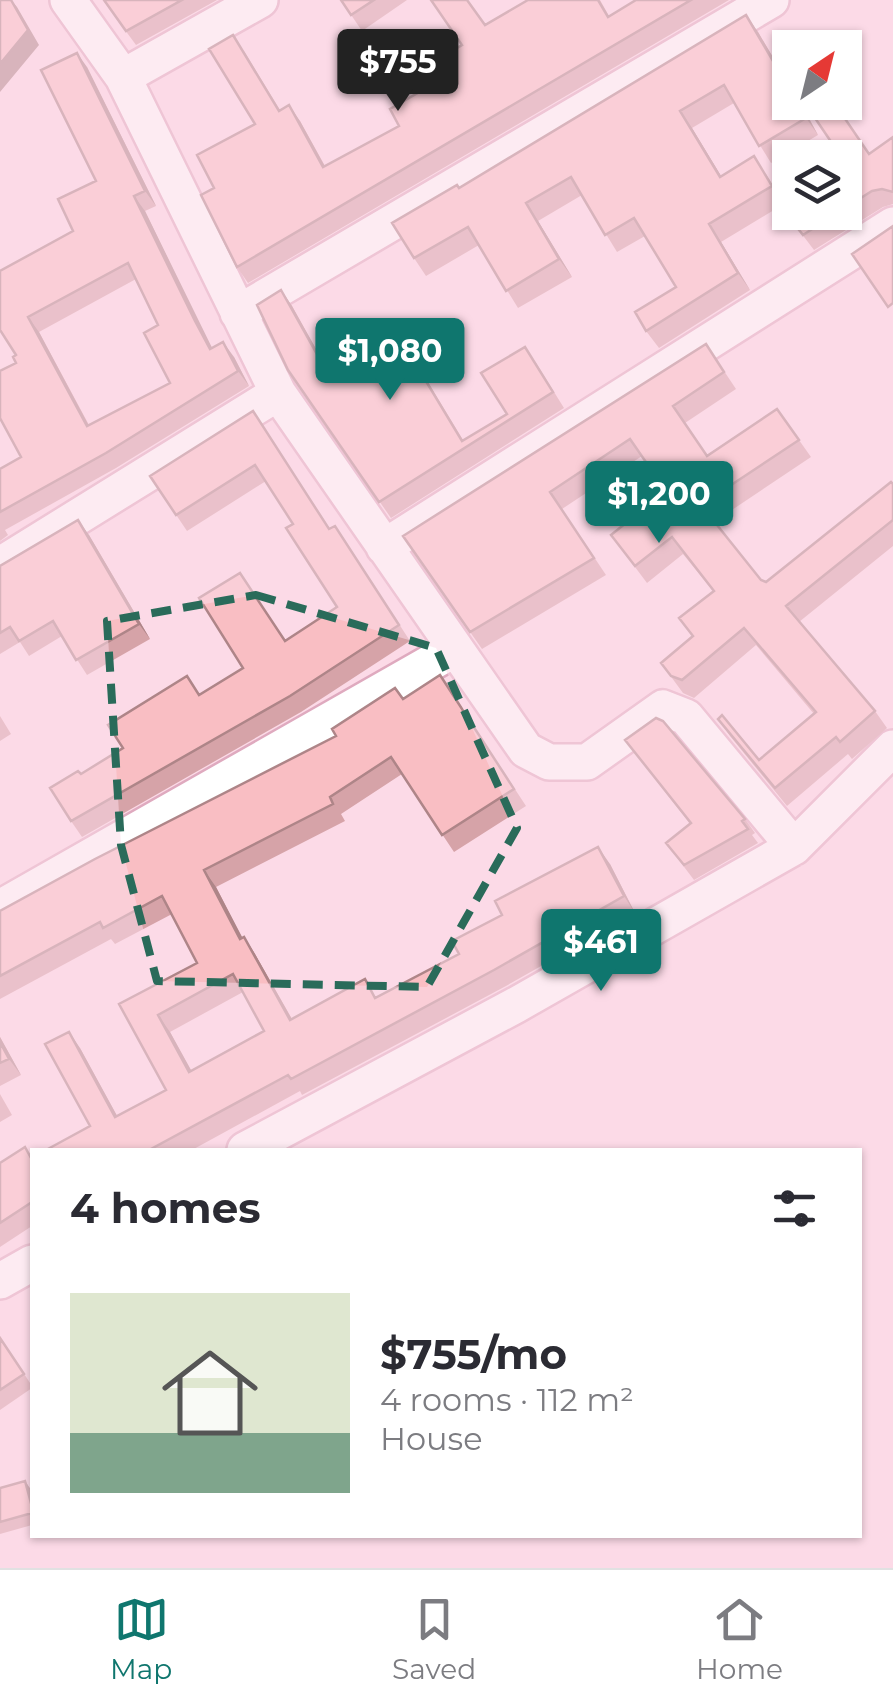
<!DOCTYPE html>
<meta charset="utf-8">
<style>
:root{--surface:#fff;--page:#f7f7f7;--text:#2b2b33;--muted:#7c7c81;--line:#e1e1e2;--accent:#0f766e}
body{margin:0;font-family:Montserrat,sans-serif;background:var(--page);color:var(--text);height:100vh;display:flex;flex-direction:column;font-size:38px;white-space:nowrap}
*{box-sizing:border-box;margin:0}
p{font-size:32px;color:var(--muted)}
.icon{flex:none;width:55px;height:55px;fill:none;stroke:currentColor;stroke-width:2;stroke-linecap:round;stroke-linejoin:round}
.map{position:relative;flex:1;overflow:hidden}
.details{position:absolute;left:30px;top:1148px;width:832px;height:390px;display:flex;flex-direction:column;background:var(--surface);border-radius:0px;box-shadow:0 2px 8px #0004}
.details>*{flex:none}
.needle{width:65px;rotate:35deg}
.fabs{position:absolute;left:772px;top:30px;display:grid;gap:20px}
.fabs a{display:grid;place-items:center;width:90px;height:90px;border-radius:0px;background:var(--surface);box-shadow:0 2px 8px #0004;font-size:50px}
.price{position:absolute;translate:-50% -85px;padding:0 22px;border-radius:10px;background:var(--accent);color:#fff;font-size:32px;line-height:65px;filter:drop-shadow(0 2px 5px #0008)}
.price::after{content:'';position:absolute;left:50%;top:60px;width:30px;height:22px;margin-left:-15px;background:inherit;clip-path:polygon(0 0,100% 0,50% 100%)}
.price.current{background:#222;color:#fff}
ul{padding:0;list-style:none}
li{display:flex;align-items:center;gap:30px;height:250px;padding:0 40px}
li span{display:grid;place-items:center;flex:none;width:280px;height:200px;border-radius:0px;color:#555}
li>.icon{margin-inline-start:auto}
span .icon{width:120px;height:120px;fill:#fffc;stroke-width:1}
li b{font-size:42px}
h2{display:flex;justify-content:space-between;align-items:center;height:120px;padding:0 40px;font-size:42px}
.dock{display:flex;justify-content:space-around;align-items:center;height:140px;border-top:2px solid var(--line);background:var(--surface);font-size:28px;color:var(--muted)}
.dock a{display:grid;justify-items:center;gap:5px}
.dock .current{color:var(--accent)}
.map>svg:first-child{display:block}
.lines{fill:none;stroke-linecap:round;stroke-linejoin:round}
.minor-casing{stroke:#dfaabf;stroke-width:40}
.minor{stroke:#fff;stroke-width:35}
.wall{fill:#d6a3a8;fill-rule:evenodd}
.shaded-wall{fill:#ae8588}
.building{fill:#f9bec3;stroke:#ae8588;stroke-width:2.5;fill-rule:evenodd}
.marked{fill:none;stroke:#2a6b5a;stroke-width:8;stroke-dasharray:20 12;stroke-linejoin:round}
</style>
<div class="map">
<svg width="893" height="1568" viewBox="0 0 893 1568">
<rect width="100%" height="100%" fill="#fcdae7"/>
<g class="lines">
<defs>
<path id="minor" d="M68,0L123,77L278,393L526,750L549,762H587L663,708L686,717L794,847
M123,77L260,0
M238,313L771,0
M384,547L893,225
M0,565L278,393
M0,908L455,649
M245,1150L516,1005L794,847L893,748
M0,1281L32,1263"/>
</defs>
<!-- minor casing -->
<use href="#minor" class="minor-casing"/>
<!-- minor -->
<use href="#minor" class="minor"/>
</g>
<!-- wall -->
<path class="wall" d="M103,0H217L136,45Z
M341,0H407L362,31Z
M600,0L609,16L636,0H729L248,283L237,267L214,188L255,124L244,51L280,110L300,121L325,166L399,126L462,45L485,25Z
M758,32L790,86V102H800L818,135L771,163L734,103L692,128L721,176L766,174L784,204L721,242L750,290L659,348L646,331L676,287L645,236L617,252L582,195L538,221L572,277L518,308L479,245L426,276L414,258L459,187Z
M87,67L156,206L145,211L205,336L212,348L234,357L249,386L116,468L5,530L8,535L0,541V469L21,457L16,355L0,330L73,231L96,181ZM136,279L158,325L170,383L89,425L39,332Z
M893,137V204L883,207L814,250L785,212H845V170Z
M281,290L292,306L319,355L344,342L364,373L417,364L463,440L507,414L536,363L564,408L391,518L288,370Z
M706,344L736,389L685,423L707,455L777,409L811,457L714,522L761,580L766,582L893,484V546L799,622L875,711L887,728L852,759L848,754L787,806L730,736L718,719L759,760L814,714L756,645L694,698L683,693L661,663L693,637L679,618L713,591L683,554L647,583L611,535L666,491L642,456L562,509L606,575L482,649L403,536Z
M253,411L330,529L346,542L410,641L301,712L82,837L71,821L81,774L123,748L200,695L337,607L293,524L266,481L187,531L150,476Z
M89,535L150,639L87,675L62,636L29,656L20,642L0,654V566Z
M440,675L526,806L454,852L402,774L341,814L345,821L216,887L242,938L244,937L255,954L292,1019L377,997L459,954L610,864L635,913L506,986L302,1095L300,1091L192,1150H46L90,1126L80,1048L117,1116L166,1090L119,1004L197,963L172,914L115,944L111,939L0,999V911L336,736L403,699ZM243,992L264,1031L191,1071L170,1032Z
M0,716L11,734L0,741Z
M625,740L745,819L755,833L752,835L758,843L694,880L666,843L690,824Z
M0,1037L21,1075L0,1086Z
M0,1094L12,1115L0,1122Z
M32,1157V1226L0,1247V1163Z
M0,1337L32,1386V1388L0,1410Z
M25,1481L32,1493V1525L0,1534V1488Z"/>
<!-- shaded-wall -->
<path class="shaded-wall" d="M11,0L17,7L39,45L0,92V64Z
M746,15L758,32L790,86V90Z
M77,53L87,67L156,206L145,191Z
M798,102H800L818,135L806,118Z
M289,105L300,121L334,183L323,167Z
M680,111L692,128L732,194L720,177Z
M134,196L145,211L220,364L210,349L195,321Z
M526,203L538,221L572,277L559,259Z
M709,224L721,242L750,290L738,273Z
M281,290L292,306L329,372L318,356Z
M28,317L39,332L97,441L87,426Z
M223,342L234,357L249,386L238,371Z
M406,348L417,364L466,447Z
M78,520L89,535L150,639L139,624Z
M598,847L610,864L635,913L624,896Z
M204,870L216,887L252,956L240,939Z
M244,937L255,954L302,1037L290,1020Z
M158,1015L170,1032L201,1088L189,1072Z
M69,1032L80,1048L127,1134L115,1117Z
M0,1037L21,1075L9,1059L0,1042Z
M25,1481L32,1491V1507Z"/>
<!-- building -->
<path class="building" d="M0,0H11L28,30L0,64Z
M104,0H182L126,31Z
M341,0H374L351,15Z
M431,0H467L485,25L528,0H598L608,17L636,0H691L237,267L201,195L214,188L197,155L255,124L209,49L233,35L279,111L289,105L323,167L399,126L390,109L428,87L418,71L462,45Z
M746,15L790,90V102H798L806,118L759,146L724,85L680,111L720,177L754,156L772,186L709,224L738,273L646,331L635,312L676,287L634,218L605,235L571,177L526,203L559,259L506,291L468,227L414,258L392,223L457,185L459,188Z
M77,53L145,191L134,196L195,321L210,349L223,342L238,371L106,453L0,512V469L21,457L0,418V371L16,363L13,357L16,355L0,330V271L73,231L58,199L96,181L41,70ZM128,263L158,325L144,333L170,383L87,426L28,317Z
M835,104L869,154L893,137V192L882,189L872,191L845,208V170L849,168L845,162V158H842L815,118Z
M790,208V212H838L803,235L785,212Z
M893,226V303L888,307L852,254Z
M281,290L318,356L344,342L362,374L406,348L462,441L507,414L481,373L525,347L553,392L379,502L288,370L257,305Z
M706,344L724,372L673,406L707,456L777,409L799,440L701,505L761,580L766,582L891,482L893,484V520L786,606L875,711L840,742L836,737L775,788L718,719L722,715L759,760L816,712L744,628L682,680L671,676L661,663L693,636L679,618L714,591L672,537L635,566L611,535L666,491L630,439L550,492L594,558L470,632L403,536Z
M253,411L329,529L335,526L399,625L290,696L71,821L50,788L78,771L81,774L123,748L108,725L187,676L199,695L243,668L199,598L240,573L285,641L337,607L286,528L293,524L255,465L176,515L150,476Z
M78,520L139,624L76,660L53,621L19,641L10,627L0,633V566Z
M440,675L514,789L442,835L391,757L330,797L333,804L204,870L240,939L244,937L290,1020L365,979L375,998L459,954L452,941L502,915L495,901L598,847L624,896L494,970L291,1079L288,1075L149,1150H46L90,1126L45,1044L69,1032L115,1117L166,1090L119,1004L197,963L162,896L103,928L100,922L0,976V911L95,859L336,736L332,729L395,688L403,699ZM233,974L264,1031L189,1072L158,1015Z
M656,718L663,721L745,819L742,821L748,829L684,865L666,843L691,823L625,740Z
M0,1042L9,1059L0,1063Z
M25,1147L31,1158L32,1157V1202L0,1223V1163Z
M0,1338L24,1374L0,1390Z
M25,1481L32,1507V1513L0,1522V1488Z"/>
<!-- marked area -->
<path d="M0 0H893V1568H0ZM256,595L436,648L517,828L427,987L157,981L121,845L107,621Z" fill="#fcdae7" fill-opacity=".55" fill-rule="evenodd"/>
<path class="marked" d="M256,595L436,648L517,828L427,987L157,981L121,845L107,621Z"/>
</svg>
<div class="fabs">
<a><svg class="needle" viewBox="-14 -14 28 28"><path d="M0-13l5 13h-10z" fill="#e53935"/><path d="M0 13l5-13h-10z" fill="#7c7c81"/></svg></a>
<a><svg class="icon" aria-label="layers" viewBox="0 0 24 24"><path d="M12 4l9 5-9 5-9-5zM3 14l9 5 9-5"/></svg></a>
</div>
<b class="price current" style="left:398px;top:114px">$755</b>
<b class="price" style="left:390px;top:403px">$1,080</b>
<b class="price" style="left:659px;top:546px">$1,200</b>
<b class="price" style="left:601px;top:994px">$461</b>
<section class="details">
<h2>4 homes<svg class="icon" aria-label="filters" viewBox="0 0 24 24"><path d="M4 7h16M4 17h16"/><circle cx="9" cy="7" r="2"/><circle cx="15" cy="17" r="2"/></svg></h2>
<ul>
<li><span style="background:linear-gradient(#dfe7d0 70%,#7fa58c 0)"><svg class="icon" aria-label="home" viewBox="0 0 24 24"><path d="M3 11l9-7 9 7M6 9v11h12V9"/></svg></span><div><b>$755/mo</b><p>4 rooms · 112 m²</p><p>House</p></div></li>
</ul>
</section>
</div>
<nav class="dock">
<a class="current"><svg class="icon" aria-label="map" viewBox="0 0 24 24"><path d="M3 6l6-2 6 2 6-2v14l-6 2-6-2-6 2zM9 4v14M15 6v14"/></svg>Map</a>
<a><svg class="icon" aria-label="saved" viewBox="0 0 24 24"><path d="M7 4h10v16l-5-4-5 4z"/></svg>Saved</a>
<a><svg class="icon" aria-label="home" viewBox="0 0 24 24"><path d="M3 11l9-7 9 7M6 9v11h12V9"/></svg>Home</a>
</nav>
